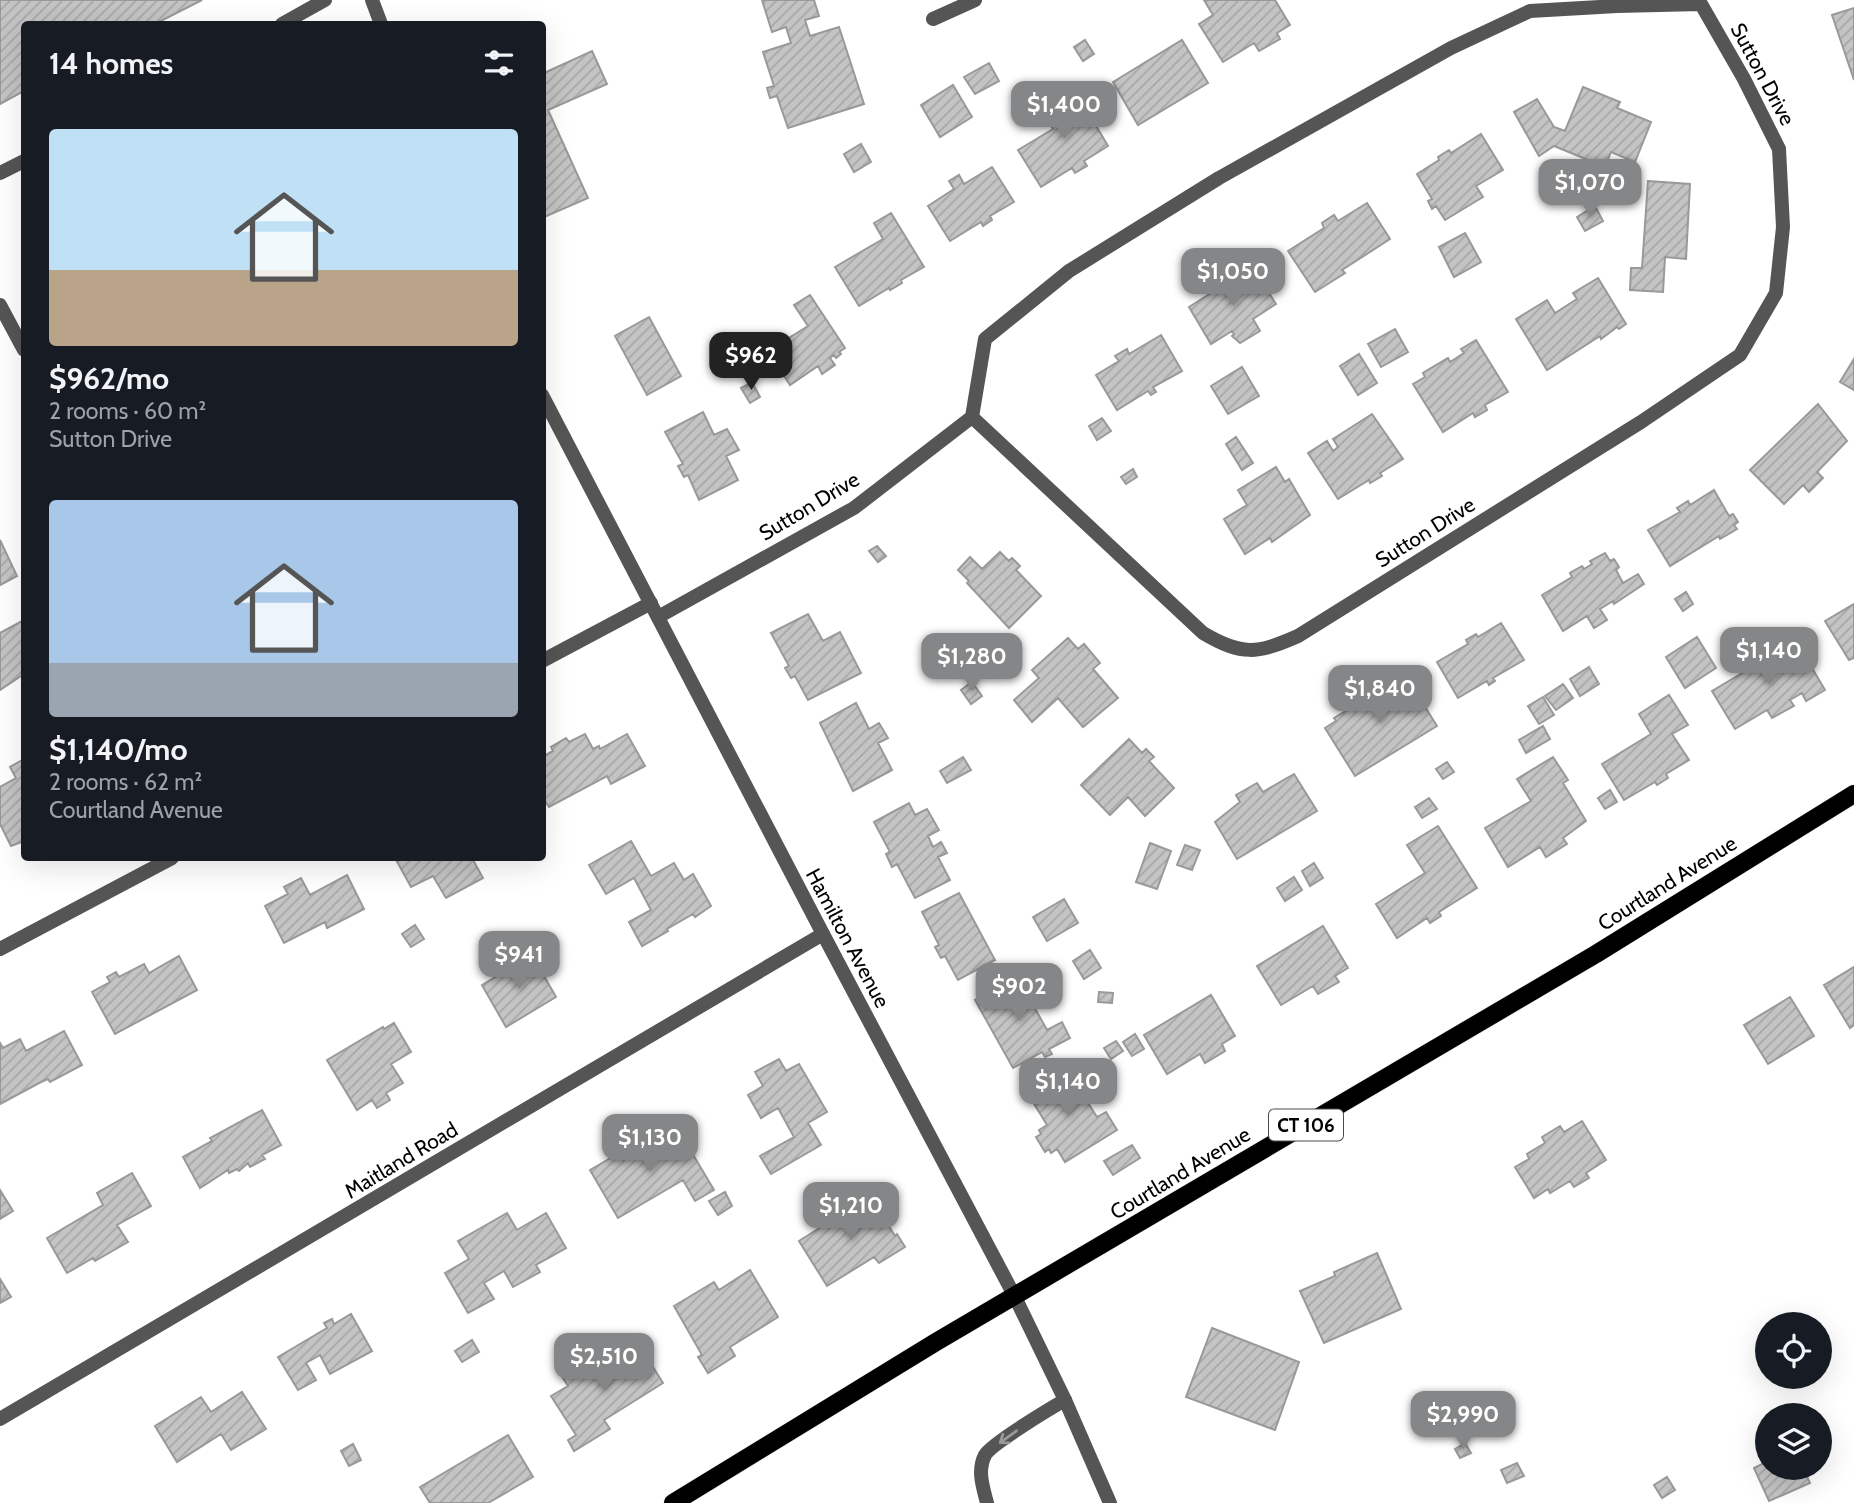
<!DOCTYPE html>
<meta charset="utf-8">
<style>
:root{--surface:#171b24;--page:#242831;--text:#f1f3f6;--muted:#9ea1a6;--accent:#858687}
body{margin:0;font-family:Cabin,sans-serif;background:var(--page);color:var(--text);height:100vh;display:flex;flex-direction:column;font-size:26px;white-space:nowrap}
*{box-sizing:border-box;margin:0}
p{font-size:23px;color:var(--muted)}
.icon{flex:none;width:38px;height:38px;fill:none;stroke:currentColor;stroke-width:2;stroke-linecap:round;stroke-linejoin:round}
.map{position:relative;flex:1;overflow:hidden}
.details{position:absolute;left:21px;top:21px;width:525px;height:840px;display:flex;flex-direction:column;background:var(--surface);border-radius:7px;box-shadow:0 7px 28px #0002}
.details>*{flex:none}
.tools{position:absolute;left:1755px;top:1312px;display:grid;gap:14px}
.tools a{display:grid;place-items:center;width:77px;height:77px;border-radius:50%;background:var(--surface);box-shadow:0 7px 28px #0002;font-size:35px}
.price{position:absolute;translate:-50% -60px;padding:0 16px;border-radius:14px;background:var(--accent);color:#fff;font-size:23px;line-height:46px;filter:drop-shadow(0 2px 4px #0008)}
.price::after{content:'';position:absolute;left:50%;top:42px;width:21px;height:16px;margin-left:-10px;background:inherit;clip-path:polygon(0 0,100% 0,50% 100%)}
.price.selected{background:#222;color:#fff}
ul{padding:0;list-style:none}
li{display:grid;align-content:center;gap:14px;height:371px;padding:0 28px}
li span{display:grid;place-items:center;height:217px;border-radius:7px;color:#555}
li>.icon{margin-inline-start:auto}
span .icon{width:126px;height:126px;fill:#fffc;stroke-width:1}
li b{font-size:30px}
h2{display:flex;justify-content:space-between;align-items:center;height:84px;padding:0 28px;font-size:30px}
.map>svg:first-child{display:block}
.building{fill:url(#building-hatch);stroke:#999;stroke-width:2}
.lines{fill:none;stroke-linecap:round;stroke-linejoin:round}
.primary-casing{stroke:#dbdbdb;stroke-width:19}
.service{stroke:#555;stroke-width:14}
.minor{stroke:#555;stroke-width:14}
.tertiary{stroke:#555;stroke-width:14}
.primary{stroke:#000;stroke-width:18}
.oneway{stroke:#999}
.labels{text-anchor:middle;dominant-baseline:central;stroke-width:5;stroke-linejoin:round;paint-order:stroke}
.shield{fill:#fff;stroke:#4c4c4c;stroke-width:2}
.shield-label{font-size:19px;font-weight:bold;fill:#000}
.street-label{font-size:21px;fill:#000;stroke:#fff}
</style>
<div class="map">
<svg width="1854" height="1503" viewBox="0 0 1854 1503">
<defs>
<pattern id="building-hatch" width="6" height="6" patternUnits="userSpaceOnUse" patternTransform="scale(1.75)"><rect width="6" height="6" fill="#c4c4c4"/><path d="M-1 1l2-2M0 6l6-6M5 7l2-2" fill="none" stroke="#a7a7a7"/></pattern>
</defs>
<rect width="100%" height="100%" fill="#fff"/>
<!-- building -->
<path class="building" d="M0,0H202L155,24H24V91L0,104Z
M762,0H814L819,16L805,20L810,36L839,27L864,104L788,128L777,96L770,98L767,88L774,86L763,52L791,43L786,27L772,32Z
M1204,0H1275L1290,25L1277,33L1280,39L1259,51L1254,43L1223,62L1199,24L1213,15Z
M1854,8V80L1832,15Z
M1085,40L1094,54L1083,61L1074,47Z
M1182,40L1208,83L1138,125L1113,82Z
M592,51L607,84L548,110L588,198L542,218V74Z
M989,63L999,81L975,94L964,77Z
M953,85L972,117L940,137L921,105Z
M1583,87L1620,102L1617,108L1651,122L1635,162L1611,152L1605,167L1554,146L1539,156L1514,112L1537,99L1554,127L1565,131Z
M1076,92L1108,146L1084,161L1087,166L1075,173L1072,168L1041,187L1018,150L1053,129L1042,111Z
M1481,134L1503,170L1476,186L1483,197L1445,220L1436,206L1432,209L1428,201L1432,199L1417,174L1439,160L1438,157L1449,150L1451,153Z
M861,144L871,162L854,172L844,154Z
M992,167L1014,202L990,216L992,220L983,226L981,222L950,241L928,206L954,189L949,181L959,175L964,184Z
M1648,181L1690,184L1686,259L1665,257L1663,292L1630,290L1631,268H1642Z
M1367,203L1390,239L1342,270L1345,273L1315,292L1288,251L1324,228L1322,223L1334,215L1338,221Z
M1595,206L1603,221L1585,231L1577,217Z
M891,213L924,267L901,280L902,283L890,290L889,288L859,306L835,267L883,239L874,223Z
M1465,233L1481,262L1454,277L1439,247Z
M1253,268L1276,304L1253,319L1260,331L1240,343L1232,336L1234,334L1232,331L1211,344L1189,307L1211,293L1210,291L1221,284L1224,287Z
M1598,278L1626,324L1619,329L1617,327L1601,339L1600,336L1547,370L1516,319L1547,300L1555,313L1577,299L1573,293Z
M810,295L845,348L839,352L841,354L836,358L834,355L830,358L835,365L822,374L818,366L790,385L768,351L808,326L794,305Z
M649,317L681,376L647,395L615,336Z
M1395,329L1408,352L1381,367L1368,344Z
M1161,335L1182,371L1153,387L1156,392L1151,395L1148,391L1117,410L1096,375L1119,361L1115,356L1127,349L1129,354Z
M1476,340L1508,392L1485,405L1487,410L1475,417L1473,413L1443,432L1413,384L1425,377L1423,373L1448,358L1450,362L1464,353L1461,349Z
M1359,354L1377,383L1358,395L1340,366Z
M1854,359V390L1840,382Z
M1242,367L1259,396L1228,414L1211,386Z
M752,382L760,397L750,403L741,388Z
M1818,404L1847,441L1817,472L1823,478L1809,492L1803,485L1784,504L1750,470Z
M703,412L714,435L727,429L739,450L726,456L738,480L699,500L688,475L684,477L678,466L683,464L665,432Z
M1372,414L1403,459L1380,473L1382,476L1370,483L1369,480L1338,499L1308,453L1327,441L1333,451L1338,447L1333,439Z
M1102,418L1111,431L1097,440L1089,426Z
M1236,437L1253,463L1242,470L1226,444Z
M1276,467L1285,482L1289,479L1310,515L1272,542L1270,538L1245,554L1224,519L1247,505L1238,490Z
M1133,469L1137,477L1126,484L1121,477Z
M1714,490L1729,516L1733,514L1738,522L1734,525L1737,529L1720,539L1719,536L1670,566L1648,530L1680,512L1677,508L1688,501L1690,505Z
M0,540L17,576L0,585Z
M877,546L886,556L878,562L869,551Z
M1000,552L1009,561L1012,558L1020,566L1016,570L1041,596L1009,628L967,583L969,581L958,570L970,557L982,569Z
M1605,553L1610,561L1614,559L1619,567L1616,570L1623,583L1638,574L1644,584L1614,604L1613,601L1600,609L1607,620L1594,628L1587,616L1563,631L1542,595L1572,577L1570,573L1582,566L1584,569L1592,564L1590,561Z
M1686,592L1693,604L1683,611L1675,599Z
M1854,604V658L1849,660L1825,621Z
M808,614L823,641L840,632L861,673L808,700L795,676L791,678L785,668L789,666L771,633Z
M24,620V674L0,690V633Z
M1501,623L1524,660L1493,678L1495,681L1489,685L1487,681L1458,698L1437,662L1468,644L1466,640L1476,634L1478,637Z
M1697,637L1716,668L1685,688L1666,657Z
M1068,638L1078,649L1084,644L1100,663L1093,669L1118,698L1083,727L1058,698L1032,722L1014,700L1039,678L1032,670Z
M1796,641L1825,690L1806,701L1802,693L1790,700L1794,706L1772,718L1767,710L1735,729L1712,691Z
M1589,667L1599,684L1580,696L1570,679Z
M1405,675L1437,726L1355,776L1325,728L1336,721L1334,718Z
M972,682L982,696L971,704L961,690Z
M1563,684L1573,698L1556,710L1545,696Z
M1669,695L1688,725L1672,734L1689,760L1666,774L1668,778L1657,785L1655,782L1624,800L1602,764L1651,734L1639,714Z
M1543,697L1554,715L1539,724L1528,706Z
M856,703L869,729L879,723L888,738L878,743L892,770L853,791L820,723Z
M1543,726L1550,739L1526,753L1519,740Z
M585,734L593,749L599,746L600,749L627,734L645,766L611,784L607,776L549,807L545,801H542V757L553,751L551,747L566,738L569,742Z
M1129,739L1142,753L1146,749L1154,757L1149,761L1174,788L1145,816L1128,797L1110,815L1081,785Z
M963,757L971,770L947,783L940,771Z
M1553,757L1568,780L1563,783L1586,821L1563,838L1567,844L1546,857L1540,847L1508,867L1485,828L1531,801L1517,779Z
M24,759V841L11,846L0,824V787L16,778L10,767Z
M1447,762L1454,772L1443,779L1436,769Z
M1294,774L1317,811L1237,859L1215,822L1240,802L1236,795L1257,783L1263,792Z
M1610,790L1617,802L1605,809L1598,798Z
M1429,798L1437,809L1422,818L1415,807Z
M909,803L915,815L927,809L939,830L928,836L933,847L941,842L947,853L938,857L950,880L915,898L897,864L892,867L886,854L890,852L874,822Z
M1438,826L1477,888L1439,912L1441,916L1430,923L1427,918L1397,938L1376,904L1425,873L1407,845Z
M631,841L651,876L674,863L684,880L693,874L711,906L695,917L693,914L667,929L668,931L642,946L629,922L651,910L634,878L606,894L589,865Z
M1150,843L1171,851L1157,889L1136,882Z
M1185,845L1200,850L1192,870L1177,865Z
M395,858H472L483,878L446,898L433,876L411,887Z
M1314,863L1323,878L1310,886L1302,871Z
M347,875L364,909L327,928L325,922L284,943L265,906L288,894L284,887L301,878L310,895Z
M1294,877L1302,890L1285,901L1277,888Z
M959,893L995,960L958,980L945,956L941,958L935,947L939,945L922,912Z
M1064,899L1078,923L1047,941L1033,917Z
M415,925L424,939L411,947L402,934Z
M1323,926L1348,968L1335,976L1339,982L1318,994L1313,986L1281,1005L1257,966Z
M1090,950L1101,968L1084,979L1073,961Z
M532,955L556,997L506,1027L482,985Z
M179,956L197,990L115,1034L92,992L110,982L107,977L116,972L119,977L144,964L149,973Z
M1854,967V1025L1850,1028L1824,985Z
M1017,976L1047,1030L1062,1022L1070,1038L1049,1049L1052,1054L1045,1057L1042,1052L1013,1068L975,1000Z
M1099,992L1113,993L1112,1003L1098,1002Z
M1211,995L1235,1036L1222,1044L1225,1051L1205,1063L1200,1054L1167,1074L1144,1035Z
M1790,997L1814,1036L1768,1064L1744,1025Z
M394,1023L411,1052L391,1064L403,1083L386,1093L390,1100L377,1108L372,1100L357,1110L327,1060L383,1027L384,1029Z
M64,1031L82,1065L50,1082L48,1079L41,1082L0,1104V1043L3,1048L20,1039L26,1051Z
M1135,1034L1144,1049L1132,1056L1123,1042Z
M1116,1041L1123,1051L1111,1059L1104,1048Z
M779,1059L786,1071L799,1064L827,1112L808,1123L821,1145L771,1174L760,1156L794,1137L778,1108L761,1118L748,1095L763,1086L755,1072Z
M1067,1070L1097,1117L1106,1112L1117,1130L1065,1162L1057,1149L1051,1153L1049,1149L1045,1152L1036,1137L1041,1134L1039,1130L1047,1125L1028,1094Z
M262,1110L281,1145L262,1155L265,1159L250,1167L248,1163L239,1171L237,1169L229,1173L228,1170L200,1188L183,1157L212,1141L210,1138Z
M1582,1121L1606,1160L1586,1173L1589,1178L1574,1187L1570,1181L1550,1193L1548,1189L1534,1198L1515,1167L1529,1159L1527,1154L1545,1143L1542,1137L1560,1126L1564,1132Z
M679,1131L714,1190L695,1201L683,1180L618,1218L590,1170L619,1153L623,1160Z
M1132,1145L1140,1158L1113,1175L1104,1161Z
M132,1173L151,1206L117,1225L128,1242L95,1261L93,1258L67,1273L47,1238L103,1205L97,1193Z
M0,1190L13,1211L0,1219Z
M725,1192L732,1206L718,1215L709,1201Z
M870,1196L895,1236L897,1234L905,1247L879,1263L874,1257L827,1286L799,1241Z
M507,1213L517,1230L546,1213L566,1248L536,1265L540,1272L513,1287L504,1271L484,1283L494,1299L468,1313L445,1273L469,1259L458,1241Z
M1377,1253L1401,1309L1324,1343L1300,1291L1335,1276L1334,1272Z
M750,1270L778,1317L730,1347L735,1356L708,1373L698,1357L702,1355L674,1306L714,1282L719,1290Z
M0,1279L11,1297L0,1303Z
M351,1314L372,1351L330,1374L320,1355L306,1363L316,1380L298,1390L278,1357L327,1328L324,1323L332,1319L334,1324Z
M1212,1328L1299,1362L1275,1430L1186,1397Z
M472,1340L479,1352L462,1362L455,1351Z
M638,1343L663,1383L604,1420L610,1429L574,1451L568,1440L576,1435L551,1396L568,1386L561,1375L583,1361L590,1373Z
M242,1392L266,1429L231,1450L221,1434L177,1462L155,1426L201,1397L211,1412Z
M508,1435L533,1477L488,1503H430L420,1487Z
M1465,1443L1471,1453L1460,1458L1455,1449Z
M353,1444L361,1460L349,1466L341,1451Z
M1768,1461V1468H1803L1810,1483L1769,1501L1754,1468Z
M1517,1463L1524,1476L1507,1483L1501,1470Z
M1667,1477L1675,1490L1662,1498L1654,1485Z"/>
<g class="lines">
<defs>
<path id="primary" d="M673,1503L936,1342L1596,954L1854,794"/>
</defs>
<!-- primary casing -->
<use href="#primary" class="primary-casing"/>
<!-- service -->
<path class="service" d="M933,19L975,0
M987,1503C983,1487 977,1471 985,1455C991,1444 1051,1408 1065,1400"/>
<!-- minor -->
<path class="minor" d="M282,24L325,0
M0,173L24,161
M0,305L24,350
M972,417L1203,633C1242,656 1257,654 1298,636L1641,422L1740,355L1776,293L1783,227L1779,149L1744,79L1701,4
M658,617L854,508L972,417L985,339L1069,271L1219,178L1451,48L1530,11L1617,6L1701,4
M542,661L651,603
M0,949L172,858
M0,1419L823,934"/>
<!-- tertiary -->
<path class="tertiary" d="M372,0L381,24
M542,395L823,934L1015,1297L1065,1400L1110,1503"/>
<!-- primary -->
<use href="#primary" class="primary"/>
</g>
<!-- one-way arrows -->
<defs><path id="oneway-shaft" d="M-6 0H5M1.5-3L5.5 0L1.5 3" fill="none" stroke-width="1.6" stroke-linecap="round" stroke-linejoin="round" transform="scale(1.75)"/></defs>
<use class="oneway" href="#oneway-shaft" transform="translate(1008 1437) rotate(144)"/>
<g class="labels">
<!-- shield labels -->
<rect class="shield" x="1269" y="1109.5" width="74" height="31" rx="5"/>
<g class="shield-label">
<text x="1306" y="1125">CT 106</text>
</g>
<!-- street labels -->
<g class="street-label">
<text transform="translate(1763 74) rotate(62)">Sutton Drive</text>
<text transform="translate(809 506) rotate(-31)">Sutton Drive</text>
<text transform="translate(1425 532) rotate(-32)">Sutton Drive</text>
<text transform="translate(1667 883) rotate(-32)">Courtland Avenue</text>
<text transform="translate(848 938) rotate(62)">Hamilton Avenue</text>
<text transform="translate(401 1160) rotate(-31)">Maitland Road</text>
<text transform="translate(1180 1173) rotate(-31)">Courtland Avenue</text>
</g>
</g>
</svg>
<div class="tools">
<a><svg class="icon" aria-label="locate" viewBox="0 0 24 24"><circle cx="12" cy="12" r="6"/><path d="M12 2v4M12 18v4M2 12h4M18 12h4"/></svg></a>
<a><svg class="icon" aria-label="layers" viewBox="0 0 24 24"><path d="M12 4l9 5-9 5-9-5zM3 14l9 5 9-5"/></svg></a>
</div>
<b class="price" style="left:1064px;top:141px">$1,400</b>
<b class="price" style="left:1590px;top:219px">$1,070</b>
<b class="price" style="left:1233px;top:308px">$1,050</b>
<b class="price selected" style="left:751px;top:392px">$962</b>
<b class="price" style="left:1769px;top:687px">$1,140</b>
<b class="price" style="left:972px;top:693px">$1,280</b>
<b class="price" style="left:1380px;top:725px">$1,840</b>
<b class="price" style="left:519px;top:991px">$941</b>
<b class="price" style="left:1019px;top:1023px">$902</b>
<b class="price" style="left:1068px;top:1118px">$1,140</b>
<b class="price" style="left:650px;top:1174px">$1,130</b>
<b class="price" style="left:851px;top:1242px">$1,210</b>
<b class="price" style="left:604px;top:1393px">$2,510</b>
<b class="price" style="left:1463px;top:1451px">$2,990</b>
<section class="details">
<h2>14 homes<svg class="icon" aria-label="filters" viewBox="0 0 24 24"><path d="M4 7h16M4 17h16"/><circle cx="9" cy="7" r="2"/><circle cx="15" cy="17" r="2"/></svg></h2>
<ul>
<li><span style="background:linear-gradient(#bfe0f5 65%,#b9a48a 0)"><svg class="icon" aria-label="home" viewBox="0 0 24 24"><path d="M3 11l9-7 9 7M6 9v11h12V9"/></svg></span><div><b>$962/mo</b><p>2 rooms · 60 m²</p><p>Sutton Drive</p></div></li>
<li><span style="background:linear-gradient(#a9c7e8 75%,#9aa5b1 0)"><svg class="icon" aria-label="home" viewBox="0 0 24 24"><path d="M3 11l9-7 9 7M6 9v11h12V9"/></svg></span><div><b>$1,140/mo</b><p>2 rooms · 62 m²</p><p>Courtland Avenue</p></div></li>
</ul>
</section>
</div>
